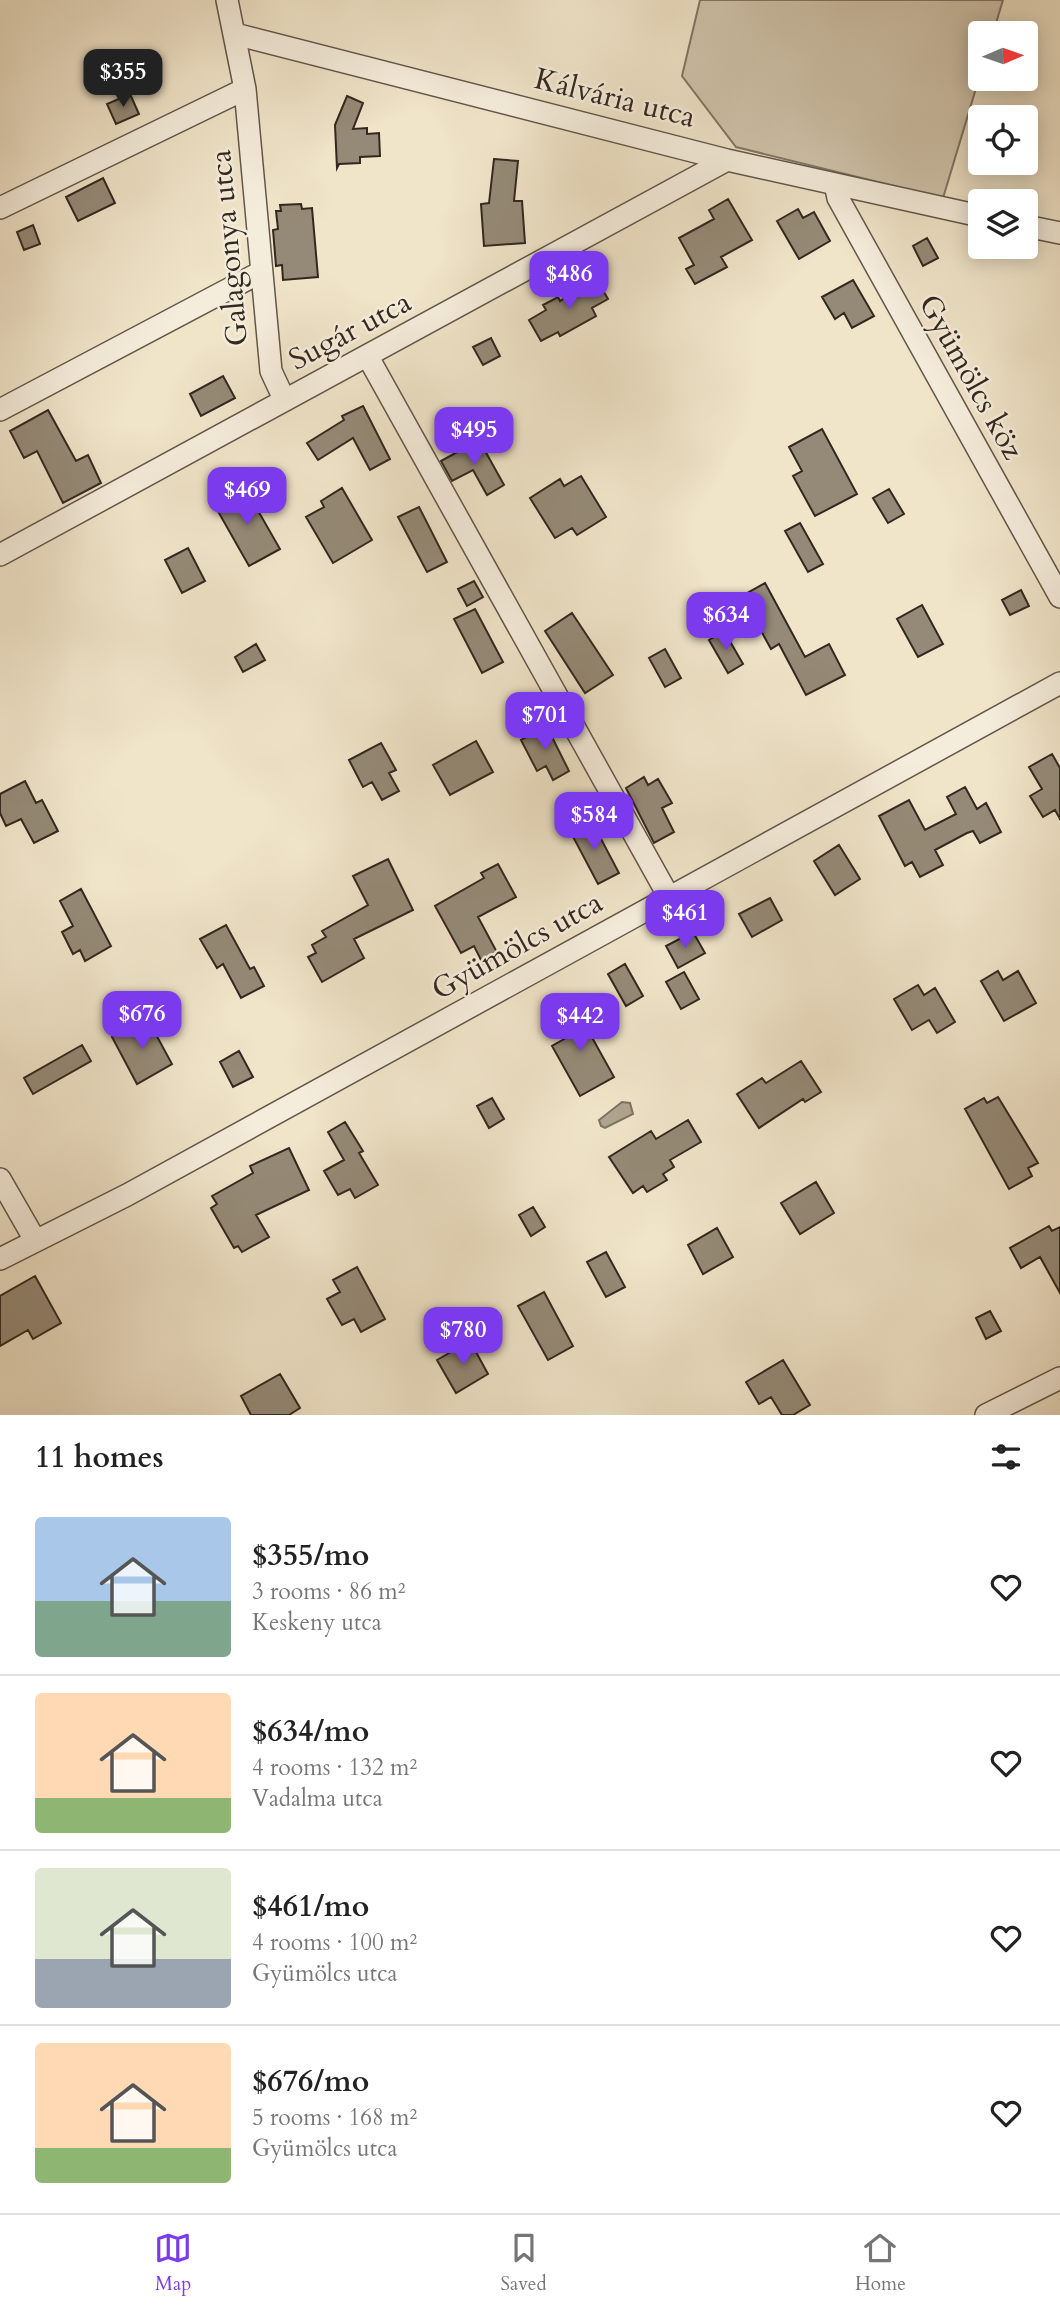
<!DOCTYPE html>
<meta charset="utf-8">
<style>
:root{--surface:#fff;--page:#f2f2f2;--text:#222;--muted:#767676;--line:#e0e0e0;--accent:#7c3aed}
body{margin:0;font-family:Cardo,serif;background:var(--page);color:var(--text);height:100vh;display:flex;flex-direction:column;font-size:26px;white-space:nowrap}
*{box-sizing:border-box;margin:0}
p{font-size:23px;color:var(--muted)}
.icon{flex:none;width:38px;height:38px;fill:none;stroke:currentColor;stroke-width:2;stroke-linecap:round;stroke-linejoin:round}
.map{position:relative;height:1415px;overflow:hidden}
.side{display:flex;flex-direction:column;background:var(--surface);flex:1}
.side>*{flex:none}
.needle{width:46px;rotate:88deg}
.tools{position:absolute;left:968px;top:21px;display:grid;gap:14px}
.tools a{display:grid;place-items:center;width:70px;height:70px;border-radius:7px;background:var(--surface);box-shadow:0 4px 18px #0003;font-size:35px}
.price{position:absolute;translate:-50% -60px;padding:0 16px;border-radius:14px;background:var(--accent);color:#fff;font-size:23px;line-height:46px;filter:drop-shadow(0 2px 4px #0008)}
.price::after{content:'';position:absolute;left:50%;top:42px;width:21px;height:16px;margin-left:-10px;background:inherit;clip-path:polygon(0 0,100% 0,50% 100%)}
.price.selected{background:#222;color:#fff}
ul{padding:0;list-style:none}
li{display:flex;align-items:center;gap:21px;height:175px;padding:0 35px}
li+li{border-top:2px solid var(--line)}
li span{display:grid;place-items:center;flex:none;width:196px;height:140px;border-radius:7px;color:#555}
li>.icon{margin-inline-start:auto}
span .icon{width:84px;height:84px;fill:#fffc;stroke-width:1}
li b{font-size:30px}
h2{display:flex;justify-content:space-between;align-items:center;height:84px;padding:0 35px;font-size:30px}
.dock{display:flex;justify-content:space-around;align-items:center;height:98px;border-top:2px solid var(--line);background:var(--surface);font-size:19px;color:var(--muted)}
.dock a{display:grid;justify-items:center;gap:4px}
.dock .selected{color:var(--accent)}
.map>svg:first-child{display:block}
.green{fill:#d0c4ac;stroke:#817666;stroke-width:2}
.water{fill:#afa48f;stroke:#7d7262;stroke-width:2}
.building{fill:#958a77;stroke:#32281f;stroke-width:2}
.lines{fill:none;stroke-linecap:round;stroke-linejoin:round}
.minor-casing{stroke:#62574a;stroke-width:24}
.minor{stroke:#f5eddc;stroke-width:21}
.labels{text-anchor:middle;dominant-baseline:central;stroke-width:5;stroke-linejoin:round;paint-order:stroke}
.street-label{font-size:30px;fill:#32281f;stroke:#f5eddc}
</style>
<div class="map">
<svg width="1060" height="1415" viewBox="0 0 1060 1415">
<rect width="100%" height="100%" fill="#f0e4c9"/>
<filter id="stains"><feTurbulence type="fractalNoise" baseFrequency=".00286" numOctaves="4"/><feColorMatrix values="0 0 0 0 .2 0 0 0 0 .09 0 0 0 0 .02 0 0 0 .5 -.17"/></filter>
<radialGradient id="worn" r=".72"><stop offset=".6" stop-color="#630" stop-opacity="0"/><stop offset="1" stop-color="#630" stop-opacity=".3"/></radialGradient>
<!-- green -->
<path class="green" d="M700,0H1003L993,33H980V75L943,198L736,147L682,76Z"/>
<!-- water -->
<path class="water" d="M622,1102L630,1103L633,1114L605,1128L601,1126L599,1120Z"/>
<!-- building -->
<path class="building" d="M130,94L139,114L116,124L107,104Z
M347,96L363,103L353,129L367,128V134L379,133L380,156L360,157V163L339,164L337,168L335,125Z
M494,159L518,161L514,201H522L525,243L484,246L481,204L489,203Z
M103,178L115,203L78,221L66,197Z
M728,199L752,240L721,257L727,267L695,284L686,269L694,265L679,238L714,219L709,210Z
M301,204L302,209L312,208L318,277L283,280L282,265L276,266L273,230L278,229L276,211H281L280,205Z
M798,209L803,218L814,212L830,241L799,259L777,221Z
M33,225L40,244L24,250L17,232Z
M927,238L938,258L923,266L913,246Z
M596,279L608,299L592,308L596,316L560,336L558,332L541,341L529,320L546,310L543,305L558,297L560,301Z
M853,280L874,316L852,328L844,313L835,319L822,297Z
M491,338L500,356L483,365L473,347Z
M223,376L235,398L201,416L190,394Z
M363,406L390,459L370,470L353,438L318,460L307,443L344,420L342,416Z
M48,410L76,461L88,455L101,483L63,503L37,451L24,458L10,431Z
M822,429L857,494L815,516L793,476L802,471L789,447Z
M479,440L504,485L487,495L473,470L452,481L441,461Z
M581,476L606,517L577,535L572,528L555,538L530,498L560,479L564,486Z
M245,488L280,549L249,566L215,506Z
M342,488L372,540L333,563L306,517L324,507L321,501Z
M889,489L904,514L888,523L873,498Z
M419,507L447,562L427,572L398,517Z
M800,523L823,564L808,572L785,531Z
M188,548L205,581L182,593L165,560Z
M474,581L483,597L467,606L458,589Z
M765,583L805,657L829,644L845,675L806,695L779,644L771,649L742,596Z
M1021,590L1029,606L1010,615L1002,600Z
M922,605L943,644L918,657L897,619Z
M475,609L503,662L482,673L454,619Z
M572,613L613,675L585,693L545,631Z
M724,631L743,664L728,673L709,640Z
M256,644L265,660L243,672L235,657Z
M665,649L681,678L665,687L649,658Z
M545,723L569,771L553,780L546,766L537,771L521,740L530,735L528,731Z
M476,741L493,772L450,795L433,765Z
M381,743L396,770L389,773L399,791L382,800L372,782L363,787L349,760Z
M1052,754L1060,768V819L1055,810L1043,817L1030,796L1042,789L1029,767Z
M644,777L648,785L658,779L672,803L662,808L674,832L654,843L626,788Z
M25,781L36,803L42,800L58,831L34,843L21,819L6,826L0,813V794Z
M965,787L977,809L986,803L1001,832L980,843L973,831L967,833L935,850L943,865L920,877L912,862L905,866L879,816L909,800L925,830L956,814L947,797Z
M591,820L619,873L598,884L570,831Z
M839,845L860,879L835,895L814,861Z
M388,859L413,910L354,939L364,958L322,982L308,957L316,953L312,945L326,937L322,931L368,905L353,876Z
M498,864L516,897L478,917L499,956L483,964L474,946L461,953L435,906L484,878L481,873Z
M81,889L111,946L85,961L80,950L73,954L62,932L73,926L60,901Z
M770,898L782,920L752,937L739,914Z
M226,925L250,969L254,967L264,986L241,998L223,964L217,968L200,939Z
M693,932L705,953L678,968L666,946Z
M625,964L643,996L626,1006L608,974Z
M998,971L1003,980L1018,971L1036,1003L1004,1021L981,981Z
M684,972L699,999L681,1009L666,982Z
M918,985L924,995L935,988L955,1022L937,1033L929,1020L912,1030L894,999Z
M574,1005L614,1077L580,1096L552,1046L566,1038L553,1016Z
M147,1018L172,1064L137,1084L112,1037Z
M82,1045L91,1061L33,1094L24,1078Z
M239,1051L253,1077L233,1087L220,1062Z
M801,1061L821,1092L805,1102L803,1099L759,1128L737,1094L762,1078L766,1083Z
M998,1097L1038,1163L1028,1168L1032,1176L1009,1189L965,1109L984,1098L987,1103Z
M492,1098L504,1119L489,1128L477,1106Z
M688,1120L701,1142L670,1160L674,1167L663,1174L667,1180L647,1192L643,1186L633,1193L609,1157L651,1131L656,1139Z
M345,1122L363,1151L359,1153L378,1185L355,1198L350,1189L338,1195L324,1171L344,1160L328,1132Z
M289,1148L309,1190L256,1215L269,1237L242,1252L238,1246L234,1248L211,1208L217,1204L212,1196L253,1173L250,1166Z
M816,1182L834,1213L800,1234L781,1203Z
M533,1207L545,1227L531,1236L519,1215Z
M1049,1226L1052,1231L1060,1227V1293L1040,1257L1021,1268L1010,1248Z
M717,1228L733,1257L703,1274L688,1245Z
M606,1252L625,1287L606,1297L587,1262Z
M357,1267L385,1319L361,1332L354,1319L342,1325L327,1299L340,1292L333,1280Z
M35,1276L61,1323L33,1339L28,1330L0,1346V1296Z
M544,1292L573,1346L548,1360L518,1306Z
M990,1311L1001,1331L986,1339L976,1318Z
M470,1341L488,1374L456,1393L437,1360Z
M783,1360L810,1405L793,1415H782L771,1397L759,1404L746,1382Z
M280,1374L300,1408L289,1415H251L241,1396Z"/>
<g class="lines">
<defs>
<path id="minor" d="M227,0L245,89L271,371L284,399
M235,34L727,160L980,216
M835,184L838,198L1060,597
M0,208L245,89
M1026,226L1060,233
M368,357L669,897
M0,410L261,272
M0,555L727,160
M0,1179L35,1240
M0,1259L127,1195L1060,683
M986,1415L1060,1378"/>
</defs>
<!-- minor casing -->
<use href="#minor" class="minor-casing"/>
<!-- minor -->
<use href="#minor" class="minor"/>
</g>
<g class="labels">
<!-- street labels -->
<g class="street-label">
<text transform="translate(615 98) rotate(14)">Kálvária utca</text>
<text transform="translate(229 248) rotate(-95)">Galagonya utca</text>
<text transform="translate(350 331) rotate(-28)">Sugár utca</text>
<text transform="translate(971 377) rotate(61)">Gyümölcs köz</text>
<text transform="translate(517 946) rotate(-29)">Gyümölcs utca</text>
</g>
</g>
<rect width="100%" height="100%" filter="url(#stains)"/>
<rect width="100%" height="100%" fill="url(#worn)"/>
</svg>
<div class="tools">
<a><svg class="needle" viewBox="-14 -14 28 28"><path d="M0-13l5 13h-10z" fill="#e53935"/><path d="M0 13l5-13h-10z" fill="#767676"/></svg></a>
<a><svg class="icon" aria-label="locate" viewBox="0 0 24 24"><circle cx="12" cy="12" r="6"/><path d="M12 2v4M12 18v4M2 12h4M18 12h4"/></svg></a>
<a><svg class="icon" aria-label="layers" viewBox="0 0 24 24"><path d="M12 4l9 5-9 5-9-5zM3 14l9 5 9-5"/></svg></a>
</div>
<b class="price selected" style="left:123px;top:109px">$355</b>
<b class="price" style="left:569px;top:311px">$486</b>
<b class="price" style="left:474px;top:467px">$495</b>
<b class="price" style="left:247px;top:527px">$469</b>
<b class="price" style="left:726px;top:652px">$634</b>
<b class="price" style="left:545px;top:752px">$701</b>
<b class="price" style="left:594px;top:852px">$584</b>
<b class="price" style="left:685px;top:950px">$461</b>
<b class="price" style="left:142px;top:1051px">$676</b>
<b class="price" style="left:580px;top:1053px">$442</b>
<b class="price" style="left:463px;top:1367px">$780</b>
</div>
<section class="side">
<h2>11 homes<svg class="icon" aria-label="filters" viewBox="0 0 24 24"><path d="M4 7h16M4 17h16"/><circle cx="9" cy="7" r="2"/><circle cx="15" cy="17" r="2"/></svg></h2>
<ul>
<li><span style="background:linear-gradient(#a9c7e8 60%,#7fa58c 0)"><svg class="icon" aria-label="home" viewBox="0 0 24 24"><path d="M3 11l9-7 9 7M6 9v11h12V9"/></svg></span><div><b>$355/mo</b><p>3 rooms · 86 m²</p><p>Keskeny utca</p></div><svg class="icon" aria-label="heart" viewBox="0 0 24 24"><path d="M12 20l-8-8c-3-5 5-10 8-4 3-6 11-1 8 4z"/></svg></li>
<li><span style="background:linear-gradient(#ffd9b3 75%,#8fb573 0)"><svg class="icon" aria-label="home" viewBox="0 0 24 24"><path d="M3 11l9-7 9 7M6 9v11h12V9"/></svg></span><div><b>$634/mo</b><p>4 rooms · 132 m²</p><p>Vadalma utca</p></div><svg class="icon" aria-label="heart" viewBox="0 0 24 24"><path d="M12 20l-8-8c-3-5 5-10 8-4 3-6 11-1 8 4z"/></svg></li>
<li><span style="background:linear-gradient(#dfe7d0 65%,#9aa5b1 0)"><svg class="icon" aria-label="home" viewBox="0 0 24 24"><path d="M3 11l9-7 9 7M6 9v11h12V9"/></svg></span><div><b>$461/mo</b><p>4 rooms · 100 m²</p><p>Gyümölcs utca</p></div><svg class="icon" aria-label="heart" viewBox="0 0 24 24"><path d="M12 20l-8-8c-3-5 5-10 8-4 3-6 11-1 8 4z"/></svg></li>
<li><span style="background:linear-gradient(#ffd9b3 75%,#8fb573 0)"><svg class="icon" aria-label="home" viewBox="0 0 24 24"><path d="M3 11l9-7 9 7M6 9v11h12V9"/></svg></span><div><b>$676/mo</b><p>5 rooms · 168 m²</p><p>Gyümölcs utca</p></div><svg class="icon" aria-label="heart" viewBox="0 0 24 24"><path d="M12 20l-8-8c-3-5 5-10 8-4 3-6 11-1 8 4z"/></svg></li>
</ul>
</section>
<nav class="dock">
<a class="selected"><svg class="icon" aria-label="map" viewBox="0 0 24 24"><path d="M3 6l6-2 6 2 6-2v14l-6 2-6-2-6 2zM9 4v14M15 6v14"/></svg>Map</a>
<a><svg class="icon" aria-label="saved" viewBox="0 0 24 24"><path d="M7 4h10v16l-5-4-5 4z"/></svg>Saved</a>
<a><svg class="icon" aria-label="home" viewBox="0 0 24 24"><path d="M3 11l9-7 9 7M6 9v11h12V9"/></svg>Home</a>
</nav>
